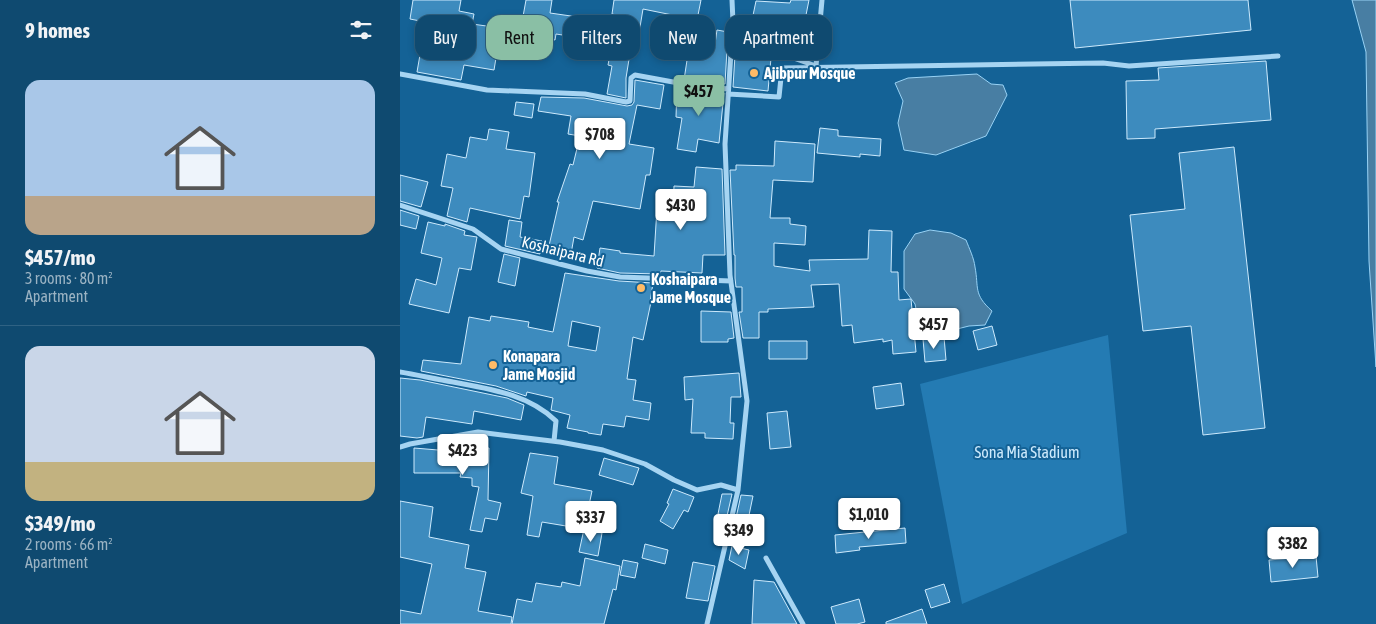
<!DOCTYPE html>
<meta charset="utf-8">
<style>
:root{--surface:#0f4a70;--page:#185175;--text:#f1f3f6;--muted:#9bb3c3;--line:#2f6283;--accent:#8abfa5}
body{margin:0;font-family:"Asap Condensed",sans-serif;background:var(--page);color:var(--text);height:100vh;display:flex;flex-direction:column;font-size:19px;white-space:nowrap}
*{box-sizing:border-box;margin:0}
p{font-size:16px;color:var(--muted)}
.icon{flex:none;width:28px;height:28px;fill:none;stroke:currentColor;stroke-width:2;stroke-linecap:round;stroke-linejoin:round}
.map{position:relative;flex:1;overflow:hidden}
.sheet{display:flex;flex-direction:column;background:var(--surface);width:400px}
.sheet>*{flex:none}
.top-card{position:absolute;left:15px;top:15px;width:475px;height:45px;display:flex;gap:10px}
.price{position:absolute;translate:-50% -42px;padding:0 11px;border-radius:5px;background:#fff;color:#222;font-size:16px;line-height:32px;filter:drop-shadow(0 1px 2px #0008)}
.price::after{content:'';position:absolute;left:50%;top:30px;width:15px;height:11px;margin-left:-8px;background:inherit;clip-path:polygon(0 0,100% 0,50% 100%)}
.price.on{background:var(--accent);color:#111}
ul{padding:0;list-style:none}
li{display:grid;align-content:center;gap:10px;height:265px;padding:0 25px}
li+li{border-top:1px solid var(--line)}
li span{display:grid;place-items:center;height:155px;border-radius:15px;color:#555}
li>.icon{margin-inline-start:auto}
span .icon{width:90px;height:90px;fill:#fffc;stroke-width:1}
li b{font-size:21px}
h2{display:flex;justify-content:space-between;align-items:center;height:60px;padding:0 25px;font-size:21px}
.chip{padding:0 18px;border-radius:15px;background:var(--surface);box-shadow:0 2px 8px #0003,0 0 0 1px var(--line);font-size:18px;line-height:45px}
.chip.on{background:var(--accent);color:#111}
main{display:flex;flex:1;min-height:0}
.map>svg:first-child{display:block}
.green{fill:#247bb3}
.water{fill:#487ea3;stroke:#98d2f5}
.building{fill:#3d8bbe;stroke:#cdeafd;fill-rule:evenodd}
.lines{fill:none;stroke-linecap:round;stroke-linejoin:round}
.street{stroke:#a6d4f2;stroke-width:5}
.poi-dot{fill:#ffbb67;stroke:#146296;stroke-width:2}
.labels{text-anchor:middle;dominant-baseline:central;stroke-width:4;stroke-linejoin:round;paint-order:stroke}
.poi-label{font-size:16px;font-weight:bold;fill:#fff;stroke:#146296;text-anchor:start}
.street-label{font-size:16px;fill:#fff;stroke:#146296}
.park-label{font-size:16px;fill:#cdeafd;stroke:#146296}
</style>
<main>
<section class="sheet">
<h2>9 homes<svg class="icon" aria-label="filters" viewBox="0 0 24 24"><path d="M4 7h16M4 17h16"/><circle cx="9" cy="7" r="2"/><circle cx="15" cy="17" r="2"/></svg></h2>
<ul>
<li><span style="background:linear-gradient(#a9c7e8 75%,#b9a48a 0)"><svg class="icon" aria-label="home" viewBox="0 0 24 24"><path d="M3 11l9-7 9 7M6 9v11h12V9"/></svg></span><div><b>$457/mo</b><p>3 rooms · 80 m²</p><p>Apartment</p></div></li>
<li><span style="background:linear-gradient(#c9d6e8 75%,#c2b280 0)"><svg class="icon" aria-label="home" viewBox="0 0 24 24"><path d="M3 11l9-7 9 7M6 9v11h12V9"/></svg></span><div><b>$349/mo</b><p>2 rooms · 66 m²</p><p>Apartment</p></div></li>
</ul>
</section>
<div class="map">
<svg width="976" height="624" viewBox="0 0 976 624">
<rect width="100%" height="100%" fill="#146296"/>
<!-- green -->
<path class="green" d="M708,335L727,533L562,604L520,384Z"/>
<!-- water -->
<path class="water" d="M952,0H976V367L969,261L966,52Z
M577,74L591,84L603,85L607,95L586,136L536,155L504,150L498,123L503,101L495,83L508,78Z
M530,230L551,233L566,240C569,248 574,258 575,267C579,288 573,294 592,311L585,325L569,326L545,332L527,330L518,318L515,304L504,289V251L515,234Z"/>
<!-- building -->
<path class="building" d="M13,0H61L59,11L74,14L72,24L101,28L94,70L64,65L61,80L17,72L21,49L51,54L56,28L10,19Z
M126,0H152L150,13L185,18L182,38L156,34L155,40L120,33Z
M214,0H301L297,20L243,9L236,51L220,49L226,17L212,14Z
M391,0H409L405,20L414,22L407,51L376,44L379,32L351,25L356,1L390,3Z
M670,0H848L851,30L675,48Z
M317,30L328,32L325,84L284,80L289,47L314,51Z
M211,49L230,53L226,78V98L207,94L212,66L208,65Z
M335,55L371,58L368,91L333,87Z
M866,61L871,120L755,129V138L727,139L726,81L759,80L758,68Z
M235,80L264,85L260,109L237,105L229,144L254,148L250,175H246L240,209L193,201L183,240L174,237L171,254L148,250L159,202H157L170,164L173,165L180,136L168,134L171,116L138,111L141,97L184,98L227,106L232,105L234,102Z
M277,87L324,93L319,143L298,139L296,152L277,149L282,118L276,117Z
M116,102L134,104L132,118L114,115Z
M420,128L438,130V136L481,139L480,156L460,154V157L417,153Z
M89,129L109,132L106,149L135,153L129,197L124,196L120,219L70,208L67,222L47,216L53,188L41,186L47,154L66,158L70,137L87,140Z
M375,141L415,144L413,182L373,180L370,218H390V224L406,226L405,245L374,243V266L410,271L409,260L468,259L469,230L492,231L491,272H498L499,300L511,299L516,352L493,354L492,340L483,342V339L454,343L452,325L442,326L439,284L411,285L414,307L368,309V312H359V338H343L339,312H342V287H336L335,278V255H334L330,170H336V165L374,166Z
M834,147L865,428L803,435L791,326L743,331L730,215L785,209L779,153Z
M296,167L322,169L325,255H303L302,273L261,271L260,274L220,273L197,268L200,248L220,251V253L254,256L257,208L273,209L274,186L294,187Z
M0,175L28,182L21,207L0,201Z
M0,210L19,216L16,229L0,225Z
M109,220L122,222L120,237L142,241L140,254L105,246Z
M28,222L45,226V224L65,231L64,235L77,237L71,270L59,268L49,313L9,304L16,279L36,285L42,258L21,253Z
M104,254L120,258L115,286L98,282Z
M165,273L219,281L253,283L250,302H251L243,340L233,337L227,379L236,380L233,400L251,403L249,420L226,416L224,427L203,424L201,435L188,433V432L167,428L170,415L151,410L153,398L127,392L126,396L96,386L21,371L23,360L61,364L69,317L90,321L91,316L129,322L128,327L153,332ZM172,321L200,327L196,351L168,346Z
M301,311L331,312L334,338L328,339V342H301Z
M592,326L597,345L578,350L573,331Z
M544,337L546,360L525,362L523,339Z
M369,341H407V359H369Z
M339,373L341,397H331L330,423H334L333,439L305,438V433H291L293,399L285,400L284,377Z
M0,378L20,380L107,398L124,405L121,420L74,411L72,424L26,417L23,437L17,438L0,436Z
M501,383L504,405L476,409L473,387Z
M387,411L391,447L370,449L367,413Z
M14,448L62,452V448H89L88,500L101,503L97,520L85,518L82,532L70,530L79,487L72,486V478L60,477L61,473H14Z
M130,453L158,457L154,484L192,491L184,529L142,522L139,537L127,535L133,496L121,493Z
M204,458L239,468L233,485L199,475Z
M273,489L294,497L288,512L284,510L273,529L260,521L269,504L267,503Z
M322,494H332L327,516L318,514Z
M341,495L353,496L348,520L336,518Z
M0,501L33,507L29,537L69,545L65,568L86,572L78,611L112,617L111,624H0V610L21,614L32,564L0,557Z
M505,528L506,543L459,547L460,550L436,553L435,535Z
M184,529L202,533L198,556L179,552Z
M245,544L268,550L265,564L242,558Z
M332,546L349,550L345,569L329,560Z
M916,556L918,577L871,582L869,560Z
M185,558L220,566L216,590L213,589L204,624H112L117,599L132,602L136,583L161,587L162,582L180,586Z
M223,560L238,563L235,578L220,575Z
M293,562L315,566L308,601L286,598Z
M354,580L374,582L397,624H352Z
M544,584L550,602L531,608L525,590Z
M459,599L465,622L457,624H436L431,607Z
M522,609L527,624H486V622Z"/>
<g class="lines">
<!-- street -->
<path class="street" d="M332,0L333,22L341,36L371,50L416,66L422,0
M0,74L87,90L185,94L226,102L230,101L231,78L235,75L284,84L328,89
M328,94L379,97L382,68L703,63L729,66L878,56
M0,205L73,229L101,249L187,271L220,277L331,281
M0,372C18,375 35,379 53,382C90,389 128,394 156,421L154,441
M0,447L10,444L78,432L160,442L203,450L245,464L274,480L297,490L321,485L338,490
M366,558L403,624
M307,624L338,490L347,401L330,275L325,144L333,22"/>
</g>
<!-- markers -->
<g class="poi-dot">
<circle cx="354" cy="73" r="5"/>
<circle cx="241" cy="288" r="5"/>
<circle cx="93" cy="365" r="5"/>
</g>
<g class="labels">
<!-- poi labels -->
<g class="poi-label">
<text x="364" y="73">Ajibpur Mosque</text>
<text x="251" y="279">Koshaipara<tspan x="251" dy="18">Jame Mosque</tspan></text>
<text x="103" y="356">Konapara<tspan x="103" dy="18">Jame Mosjid</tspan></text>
</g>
<!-- street labels -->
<g class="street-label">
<text transform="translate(163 251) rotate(14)">Koshaipara Rd</text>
</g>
<!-- park labels -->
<g class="park-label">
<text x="627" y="452">Sona Mia Stadium</text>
</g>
</g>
</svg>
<b class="price on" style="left:299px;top:117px">$457</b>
<b class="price" style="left:200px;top:160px">$708</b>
<b class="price" style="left:281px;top:231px">$430</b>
<b class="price" style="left:534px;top:350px">$457</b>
<b class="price" style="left:63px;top:476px">$423</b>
<b class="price" style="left:469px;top:540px">$1,010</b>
<b class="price" style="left:191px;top:543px">$337</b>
<b class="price" style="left:339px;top:556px">$349</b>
<b class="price" style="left:893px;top:569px">$382</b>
<div class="top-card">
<a class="chip">Buy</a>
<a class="chip on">Rent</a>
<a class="chip">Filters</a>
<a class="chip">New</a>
<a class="chip">Apartment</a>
</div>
</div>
</main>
